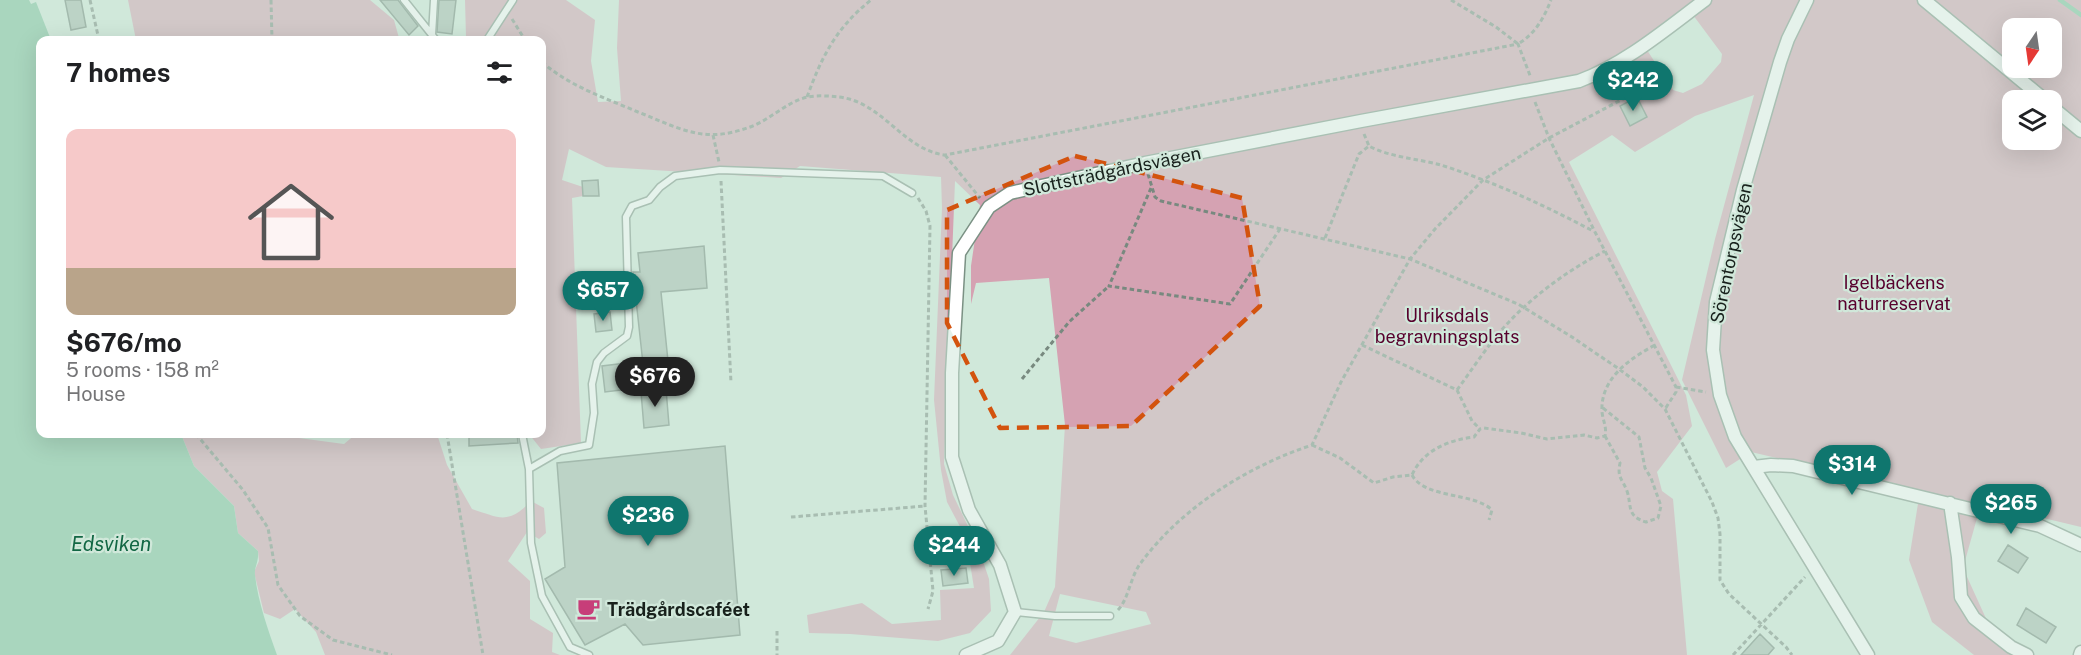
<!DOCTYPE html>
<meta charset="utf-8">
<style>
:root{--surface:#fff;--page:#f2f2f2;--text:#202124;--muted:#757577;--line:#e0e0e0;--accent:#0f766e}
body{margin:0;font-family:"Public Sans",sans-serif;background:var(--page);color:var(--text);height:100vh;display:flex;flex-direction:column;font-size:22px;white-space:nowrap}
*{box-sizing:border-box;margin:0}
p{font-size:20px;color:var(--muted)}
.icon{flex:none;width:33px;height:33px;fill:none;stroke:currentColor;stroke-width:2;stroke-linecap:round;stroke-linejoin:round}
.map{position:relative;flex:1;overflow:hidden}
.drawer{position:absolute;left:36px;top:36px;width:510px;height:402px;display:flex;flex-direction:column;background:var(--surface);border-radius:12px;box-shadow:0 6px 24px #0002}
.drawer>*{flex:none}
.needle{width:39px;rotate:193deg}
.buttons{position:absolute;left:2002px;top:18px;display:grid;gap:12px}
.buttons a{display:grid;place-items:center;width:60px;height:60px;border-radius:12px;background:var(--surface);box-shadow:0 6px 24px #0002;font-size:30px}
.price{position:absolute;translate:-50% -51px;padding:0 14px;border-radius:21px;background:var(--accent);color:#fff;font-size:20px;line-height:39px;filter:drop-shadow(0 2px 3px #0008)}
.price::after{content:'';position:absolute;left:50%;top:36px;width:18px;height:14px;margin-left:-9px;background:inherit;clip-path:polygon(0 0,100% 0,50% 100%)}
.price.current{background:#222;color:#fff}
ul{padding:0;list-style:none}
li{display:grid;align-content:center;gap:12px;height:318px;padding:0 30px}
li+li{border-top:2px solid var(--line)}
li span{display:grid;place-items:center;height:186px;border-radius:12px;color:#555}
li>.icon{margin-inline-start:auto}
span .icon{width:108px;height:108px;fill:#fffc;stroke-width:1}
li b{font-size:26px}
h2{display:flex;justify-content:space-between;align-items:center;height:72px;padding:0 30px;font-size:26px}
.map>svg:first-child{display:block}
.green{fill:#d5a2b2;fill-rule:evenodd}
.water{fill:#7ac29c}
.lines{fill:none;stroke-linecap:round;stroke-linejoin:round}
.stream{stroke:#7ac29c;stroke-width:4.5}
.building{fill:#a4bbad;stroke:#6d8377;stroke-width:1.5}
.lane-casing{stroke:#7b9184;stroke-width:9}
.street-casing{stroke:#7b9184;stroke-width:15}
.path{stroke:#78897f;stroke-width:3;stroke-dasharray:4.5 3;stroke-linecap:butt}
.lane{stroke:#fff;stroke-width:6}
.street{stroke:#fff;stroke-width:12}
.marked{fill:none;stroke:#d3530e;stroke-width:4.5;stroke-dasharray:12 8;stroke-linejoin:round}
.labels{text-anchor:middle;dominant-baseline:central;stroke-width:4.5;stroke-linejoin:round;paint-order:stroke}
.street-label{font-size:18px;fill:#18211c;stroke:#d0e8da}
.park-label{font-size:18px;fill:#58012d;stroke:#d0e8da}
.poi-label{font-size:18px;font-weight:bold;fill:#18211c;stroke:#d0e8da;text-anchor:start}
.water-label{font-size:20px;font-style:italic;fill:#126744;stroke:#d0e8da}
</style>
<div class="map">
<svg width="2081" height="655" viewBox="0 0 2081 655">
<rect width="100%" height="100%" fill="#d0e8da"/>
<!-- green -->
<path class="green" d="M128,0H370L394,20L399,38L432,40H136Z
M465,0H566L595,20L591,61L598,102L621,101L617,48L619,0H2081V527L2035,516L1979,511L1963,568L1999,647L2014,655H1974L1932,622L1909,560L1920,491L1751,452L1726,468L1682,380L1715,239L1754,95L1695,116L1635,152L1612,135L1569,162L1686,395L1692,426L1657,472L1662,491L1673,499L1687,655H1010L1044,612L1055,587L1065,425L1049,278L976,283L971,304V266L980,205L955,181L944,464L953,495L979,549L989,579L991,611L970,633L938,641L850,634L809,633L807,615L862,603L892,624L941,620L940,590L974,588L966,538L947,502L941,470L934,400L942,208L941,177L800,166L781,178L606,167L569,149L562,180L583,187V196L572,198L581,443L541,449L529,434H542V40H462L466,37ZM1693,15L1722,54L1721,62L1702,84L1683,93L1673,90L1647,50ZM2013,28H2052V68H2013ZM2013,100H2052V140H2013ZM1060,594L1146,612L1151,624L1076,643L1049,636Z
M181,434H269L344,444L356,434H437L447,465L472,509C500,518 508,525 531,501L544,508L546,533L539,539L527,532L508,561L530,581V619L553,633L552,652L560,655H325L316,632L295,609L280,619L264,613L254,572L259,561L258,551L238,533L234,506L194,466Z"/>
<!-- water -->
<path class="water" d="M0,0H29L31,4L36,2L51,40H40V434H181L194,466L234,506L238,533L258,551C259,562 254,567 255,575C258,602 268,630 277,655H0Z"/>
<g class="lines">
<!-- stream -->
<path class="stream" d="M2060,0L2081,15"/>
</g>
<!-- building -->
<path class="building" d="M65,0H81L86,27L71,30Z
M380,0H398L418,26L409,35Z
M439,0H456L452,34L437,32Z
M1637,97L1647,117L1630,126L1620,106Z
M598,180L599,196H583L582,181Z
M704,246L707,288L661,292L668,361L643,364L633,272H640L638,253Z
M610,312L612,330L596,332L594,314Z
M634,362L637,388L605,392L602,366Z
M666,389L669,425L644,428L641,392Z
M469,434H517L518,443L469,446Z
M725,446L740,635L643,645L625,624L585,645L545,579L565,567L557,463Z
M2008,545L2028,558L2018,573L1998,561Z
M966,568L968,583L943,586L941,570Z
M2026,608L2056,627L2046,643L2017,625Z
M1760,634L1774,648L1768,655H1741Z"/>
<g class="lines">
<defs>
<path id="lane" d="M404,0L432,35
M434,0L432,35L436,40
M487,40L513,0
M522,434L529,469L531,543L542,596L570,647L589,655
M529,469L560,451L589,445L594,413L592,384L597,362L604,353L627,336L629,327L626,217L632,206L649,200L660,187L675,176L720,170L883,176L912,193
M1015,612L1055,616H1110"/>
<path id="street" d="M1807,0L1788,39L1780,62L1743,190L1716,302L1713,350L1720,395L1735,437L1868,655
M1924,0L2045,100
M2052,107L2081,131
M1754,467L1771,465L1793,466L2040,526L2081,545
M1950,503L1958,557L1961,597L1974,618L2011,647L2027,655
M966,655L998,641L1015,612L1000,565L969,510L952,457V373L959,253L989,207L1010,193L1145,163L1361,121L1579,81C1625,64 1666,29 1705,0
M2080,655L2081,652"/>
</defs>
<!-- lane casing -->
<use href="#lane" class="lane-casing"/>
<!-- street casing -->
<use href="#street" class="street-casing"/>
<!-- path -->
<path class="path" d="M90,0L99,40
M271,0L272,40
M1451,0L1496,27L1518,44C1535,34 1544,18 1551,0
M512,19L525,40
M542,62C569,86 605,98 638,112C659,120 680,131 702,134C717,136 733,133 747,128C768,122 787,101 808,97C817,95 830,96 839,97C883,102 903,150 945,155L1518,44L1531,78
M807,97C822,56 836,28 871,0
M1535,102L1549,138L1595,232L1676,387V392L1665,409
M1364,134L1369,146
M713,135L719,162
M945,155L980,198
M1148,174L1155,197L1161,201L1410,259L1518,304L1572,337L1619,369L1643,387L1665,409L1712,502L1718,518L1720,534V580L1729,594L1786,647L1792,655
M721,181L731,383
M1151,188L1109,286L1230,304L1280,229
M918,198L926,211L930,226L925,506L933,591L928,609
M1325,238L1359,154L1369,146C1389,157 1419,159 1441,165C1494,182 1544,205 1593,231
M1362,345L1457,390L1472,421L1480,429
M1022,379L1069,322L1109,286
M1676,387L1706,392
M1457,390C1471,371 1484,351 1499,333C1527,300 1566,271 1605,251
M1603,408L1639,437L1645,468L1651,478L1661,506L1658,518L1646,522C1626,516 1632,506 1627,491C1622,478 1617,478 1620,463L1605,436
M196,434L243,490L268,528L278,585L300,616L333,640L392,655
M447,434L483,655
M1312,445L1340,458L1374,483L1393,477L1412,475C1423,450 1449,440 1474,437L1480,429L1484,428L1521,433L1547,439L1584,435L1597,438L1605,436C1607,427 1603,421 1602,412C1600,379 1629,359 1655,345
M1412,475C1425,499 1474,492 1492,510L1489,520
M791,517L925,506
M1118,610C1129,598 1130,578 1140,564C1181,508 1246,467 1312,445L1341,382L1410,259L1435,229L1483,180L1549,138L1640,90L1645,91L1674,74
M777,631V655
M1733,655L1805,577"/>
<!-- lane -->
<use href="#lane" class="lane"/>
<!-- street -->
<use href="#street" class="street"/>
</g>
<!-- marked area -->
<path d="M0 0H2081V655H0ZM1075,156L1242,198L1260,306L1131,426L1000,428L947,323V210Z" fill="#d0e8da" fill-opacity=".55" fill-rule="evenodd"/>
<path class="marked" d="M1075,156L1242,198L1260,306L1131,426L1000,428L947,323V210Z"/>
<!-- icons -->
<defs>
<symbol id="cafe-bare" viewBox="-9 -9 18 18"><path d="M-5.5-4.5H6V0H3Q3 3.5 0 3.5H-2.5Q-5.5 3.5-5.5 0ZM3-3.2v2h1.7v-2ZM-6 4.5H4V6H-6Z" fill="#c73e79" stroke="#d0e8da" stroke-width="2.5" paint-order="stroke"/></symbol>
</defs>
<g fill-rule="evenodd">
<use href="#cafe-bare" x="572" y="592" width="33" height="33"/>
</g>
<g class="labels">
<!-- street labels -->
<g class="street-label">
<text transform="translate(1112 171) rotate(-12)">Slottsträdgårdsvägen</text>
<text transform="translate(1731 253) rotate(-78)">Sörentorpsvägen</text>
</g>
<!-- park labels -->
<g class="park-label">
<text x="1894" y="282">Igelbäckens<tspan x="1894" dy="21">naturreservat</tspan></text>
<text x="1447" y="315">Ulriksdals<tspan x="1447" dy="21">begravningsplats</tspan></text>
</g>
<!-- poi labels -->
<g class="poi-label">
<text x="607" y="609">Trädgårdscaféet</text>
</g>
<!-- water labels -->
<g class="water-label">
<text x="111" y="544">Edsviken</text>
</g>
</g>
</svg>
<div class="buttons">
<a><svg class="needle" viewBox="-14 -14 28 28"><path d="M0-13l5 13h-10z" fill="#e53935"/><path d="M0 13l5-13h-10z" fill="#757577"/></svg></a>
<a><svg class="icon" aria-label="layers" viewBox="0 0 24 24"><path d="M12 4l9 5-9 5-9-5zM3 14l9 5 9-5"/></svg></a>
</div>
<b class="price" style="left:1633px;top:112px">$242</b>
<b class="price" style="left:603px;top:322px">$657</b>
<b class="price current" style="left:655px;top:408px">$676</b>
<b class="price" style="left:1852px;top:496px">$314</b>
<b class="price" style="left:2011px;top:535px">$265</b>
<b class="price" style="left:648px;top:547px">$236</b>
<b class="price" style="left:954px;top:577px">$244</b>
<section class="drawer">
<h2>7 homes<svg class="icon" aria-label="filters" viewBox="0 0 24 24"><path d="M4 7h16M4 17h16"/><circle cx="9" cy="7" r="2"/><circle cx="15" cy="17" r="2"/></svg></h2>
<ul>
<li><span style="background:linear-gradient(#f6c9c9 75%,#b9a48a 0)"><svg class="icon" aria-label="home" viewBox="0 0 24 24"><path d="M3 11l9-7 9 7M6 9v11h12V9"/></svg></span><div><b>$676/mo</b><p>5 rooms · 158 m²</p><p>House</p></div></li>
</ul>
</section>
</div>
